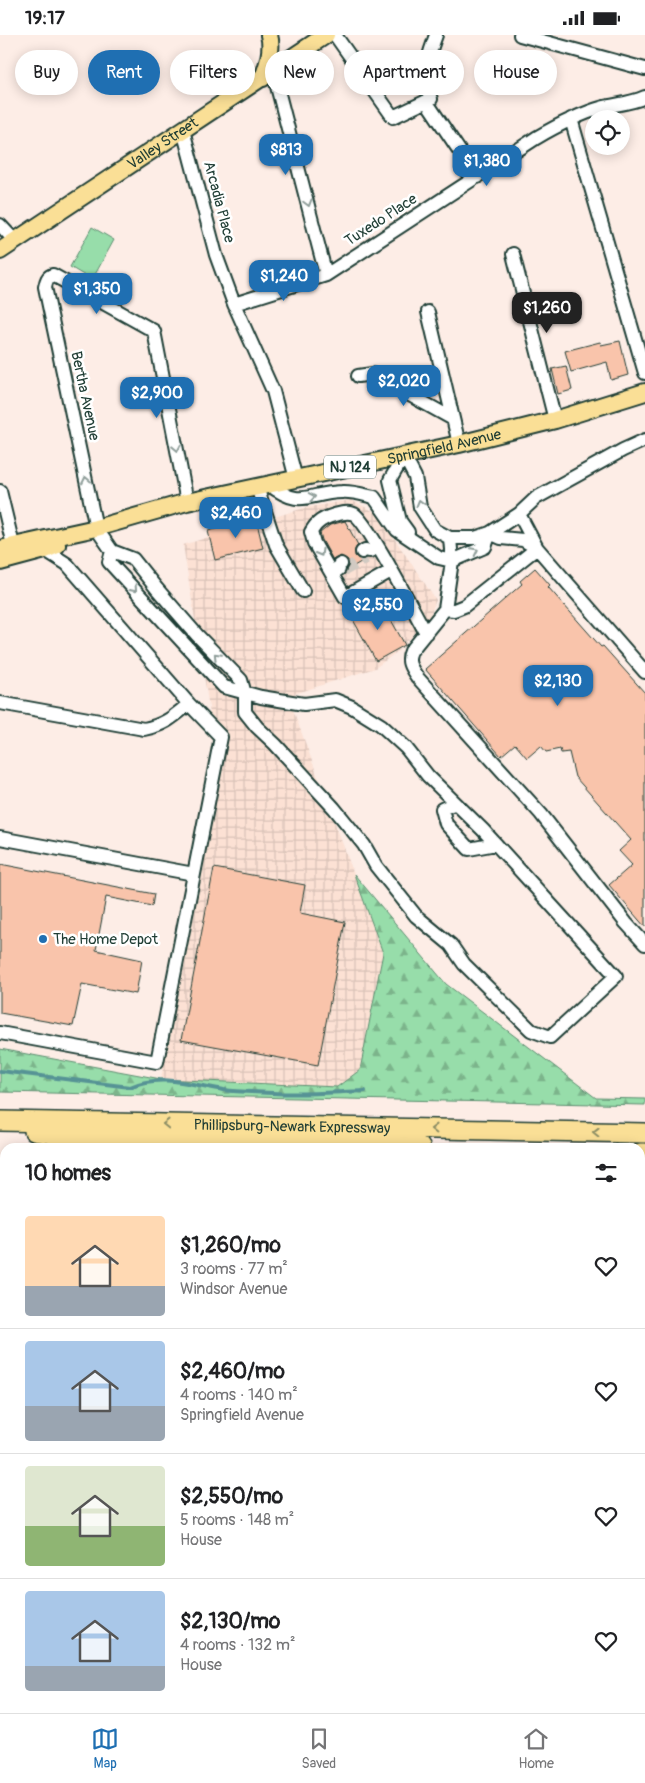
<!DOCTYPE html>
<meta charset="utf-8">
<style>
:root{--surface:#fff;--page:#f6f6f6;--text:#202124;--muted:#757577;--line:#e0e0e0;--accent:#1f6fb2}
body{margin:0;font-family:Pangolin,sans-serif;background:var(--page);color:var(--text);height:100vh;display:flex;flex-direction:column;font-size:19px;white-space:nowrap}
*{box-sizing:border-box;margin:0}
p{font-size:16px;color:var(--muted)}
.icon{flex:none;width:28px;height:28px;fill:none;stroke:currentColor;stroke-width:2;stroke-linecap:round;stroke-linejoin:round}
.map{position:relative;flex:1;overflow:hidden}
.side{position:absolute;left:0px;top:1108px;width:645px;height:571px;display:flex;flex-direction:column;background:var(--surface);border-radius:15px 15px 0 0;box-shadow:0 2px 12px #0003}
.side>*{flex:none}
.hud{position:absolute;left:15px;top:15px;width:615px;height:45px;display:flex;gap:10px}
.fabs{position:absolute;left:585px;top:75px;display:grid;gap:10px}
.fabs a{display:grid;place-items:center;width:45px;height:45px;border-radius:50%;background:var(--surface);box-shadow:0 2px 12px #0003;font-size:25px}
.price{position:absolute;translate:-50% -42px;padding:0 11px;border-radius:10px;background:var(--accent);color:#fff;font-size:16px;line-height:32px;filter:drop-shadow(0 1px 2px #0008)}
.price::after{content:'';position:absolute;left:50%;top:30px;width:15px;height:11px;margin-left:-8px;background:inherit;clip-path:polygon(0 0,100% 0,50% 100%)}
.price.on{background:#222;color:#fff}
ul{padding:0;list-style:none}
li{display:flex;align-items:center;gap:15px;height:125px;padding:0 25px}
li+li{border-top:1px solid var(--line)}
li span{display:grid;place-items:center;flex:none;width:140px;height:100px;border-radius:5px;color:#555}
li>.icon{margin-inline-start:auto}
span .icon{width:60px;height:60px;fill:#fffc;stroke-width:1}
li b{font-size:21px}
h2{display:flex;justify-content:space-between;align-items:center;height:60px;padding:0 25px;font-size:21px}
.chip{padding:0 18px;border-radius:22px;background:var(--surface);box-shadow:0 2px 12px #0003;font-size:18px;line-height:45px}
.chip.on{background:var(--accent);color:#fff}
.status{display:flex;justify-content:space-between;align-items:center;height:35px;padding:0 25px;background:var(--surface);direction:ltr}
.status svg{height:14px;fill:currentColor}
.tabs{display:flex;justify-content:space-around;align-items:center;height:70px;border-top:1px solid var(--line);background:var(--surface);font-size:14px;color:var(--muted)}
.tabs a{display:grid;justify-items:center;gap:2px}
.tabs .on{color:var(--accent)}
.map>svg:first-child{display:block}
.industrial{fill:url(#industrial-grid)}
.green{fill:#97ddaa;stroke:#5b8d6f}
.forest{fill:url(#forest-firs);stroke:#5b8d6f}
.lines{fill:none;stroke-linecap:round;stroke-linejoin:round}
.stream{stroke:#579395;stroke-width:4}
.building{fill:#f9c4ab;stroke:#1f3d34}
.minor-tunnel{stroke:#d1cac2;stroke-width:12;stroke-dasharray:12 6;stroke-linecap:butt}
.minor-casing{stroke:#1f3d34;stroke-width:16}
.major-casing{stroke:#1f3d34;stroke-width:20}
.highway-casing{stroke:#1f3d34;stroke-width:22}
.minor{stroke:#fff;stroke-width:12}
.major{stroke:#fadf96;stroke-width:16}
.highway{stroke:#fadf96;stroke-width:19}
.oneway{stroke:#8f9e9a}
.oneway2{stroke:#8c8e65}
.poi-dot{fill:#1f6fb2;stroke:#fff;stroke-width:2}
.labels{text-anchor:middle;dominant-baseline:central;stroke-width:5;stroke-linejoin:round;paint-order:stroke}
.shield{fill:#fff;stroke:#627771;stroke-width:1}
.shield-label{font-size:14px;font-weight:bold;fill:#1f3d34}
.street-label{font-size:15px;fill:#1f3d34;stroke:#fff}
.poi-label{font-size:15px;fill:#1f3d34;stroke:#fff;text-anchor:start}
</style>
<div class="status"><b>19:17</b><svg viewBox="0 0 49 12"><path d="M0 12V9h3v3zM5 12V6h3v6zM10 12V3h3v9zM15 12V0h3v12zM26 1h20v11H26zM47 4h2v5h-2z"/></svg></div>
<div class="map">
<svg width="645" height="1678" viewBox="0 0 645 1678">
<defs>
<pattern id="industrial-grid" width="8" height="8" patternUnits="userSpaceOnUse" patternTransform="scale(1.25)"><rect width="8" height="8" fill="#fce1d4"/><path d="M0 4h8M4 0v8" fill="none" stroke="#d8c2b7"/></pattern>
<pattern id="forest-firs" width="22" height="20" patternUnits="userSpaceOnUse" patternTransform="scale(1.25)"><rect width="22" height="20" fill="#97ddaa"/><path d="M5 1l3.5 6h-7zM16 11l3.5 6h-7z" fill="#7bb48b"/></pattern>
</defs>
<rect width="100%" height="100%" fill="#fdede6"/>
<filter id="ink" filterUnits="userSpaceOnUse"><feTurbulence type="fractalNoise" baseFrequency=".02" numOctaves="2"/><feDisplacementMap in="SourceGraphic" scale="10" xChannelSelector="R" yChannelSelector="G"/><feConvolveMatrix kernelMatrix="1 2 1 2 8 2 1 2 1" color-interpolation-filters="sRGB"/></filter>
<g filter="url(#ink)">
<!-- industrial -->
<path class="industrial" d="M351,465L377,478L436,565L429,583L397,617L375,633L288,661L383,918L360,1035L337,1052L161,1044L218,729L183,510L304,473Z"/>
<!-- green -->
<path class="green" d="M92,192L114,205L92,245L70,232Z"/>
<!-- forest -->
<path class="forest" d="M354,839L446,949L596,1063L645,1064V1070L0,1057V1014L161,1044L337,1052L360,1035L383,918Z
M0,1266H5V1356L0,1365Z"/>
<g class="lines">
<!-- stream -->
<path class="stream" d="M0,1036L130,1052C160,1038 193,1050 224,1055C240,1057 257,1057 273,1058C304,1060 335,1057 365,1056"/>
</g>
<!-- building -->
<path class="building" d="M620,306L628,340L611,345L607,327L571,337L565,316L600,307L601,310Z
M566,331L572,355L558,359L552,334Z
M256,484L263,513L215,525L208,496Z
M345,486L358,510L355,514V521L359,524H366L347,535L349,530L348,525L341,521L333,525L322,505L320,498L330,490Z
M535,533L550,550L548,552L601,612L603,611L645,658V892L609,850L632,830L619,816L631,805L575,742L569,717L561,718L560,714L546,717L541,711L527,723L515,709L501,721L425,634L522,549L520,546Z
M380,565L405,610L376,626L351,581Z
M0,829L154,859L152,871L106,862L96,915L142,925L136,959L82,949L73,991L0,978Z
M214,833L305,850L300,878L345,887L318,1030L181,1005Z"/>
<g class="lines">
<!-- minor-tunnel -->
<path class="minor-tunnel" d="M344,535L366,523"/>
<defs>
<path id="minor" d="M335,0L393,82L431,64C420,40 428,23 436,0
M520,0L645,34
M273,36L326,240
M426,66L477,142
M571,84L645,338
M183,95L216,220L234,269L273,356L296,444
M0,190L15,206
M513,219L555,385
M234,269L326,240L536,103C558,90 579,79 604,72C618,69 632,68 645,62
M428,277L459,409
M358,341L372,339L453,384
M404,421L415,442L420,472L435,495L450,503H475L490,498L519,479L536,463L623,415L645,405
M404,421L390,445L400,486L408,497
M268,449C303,475 306,458 342,457C352,456 364,460 374,462L397,495L439,523L452,526L485,512L490,498
M257,452L276,510L303,556
M0,456L13,510
M519,479L537,513L645,637
M490,498L501,503L523,505L537,513
M450,503L452,526L445,574L411,616C406,627 411,633 417,642L541,779L626,888L645,909
M112,516L109,527L224,652L261,662L304,669L335,665L352,672L381,690L406,713L428,741L483,795L616,941L550,1002L531,995L464,929L451,910L416,881L376,831L364,810L334,773L275,709L257,692L245,677V659L241,645L197,600L157,554L133,524L112,516L96,493L45,252C46,247 47,241 53,240L154,296L187,467
M362,517L365,515L370,516L377,513
M391,536L345,562L314,508L311,497C313,494 315,490 318,488C324,482 346,475 354,479C368,487 415,579 426,598
M332,539L339,534V530L341,529
M445,574L454,575L464,571L537,513
M0,668L144,694C165,690 173,682 189,669
M455,768L442,774L446,789L469,814L496,809
M0,803L194,839
M0,998L157,1027L221,702L189,669L67,529L45,515
M640,1396L645,1400
M640,1488L645,1487
M0,1491L5,1484
M0,1501L5,1505
M640,1549L645,1552
M640,1605L645,1598
M231,1674L237,1678
M357,1678L360,1674
M585,1678L588,1674"/>
<g id="major">
<path d="M263,43C268,29 273,14 269,0"/>
<path id="s1" d="M0,216L326,0"/>
<path id="s2" d="M0,514L96,493L187,467L459,409L555,385L645,357"/>
<path d="M0,527L45,515L57,510"/>
</g>
<g id="highway">
<path id="s3" d="M0,1086L645,1098"/>
<path d="M34,1096L60,1100L167,1106L420,1112"/>
<path d="M640,1118H645"/>
<path d="M640,1133H645"/>
<path d="M0,1152H5"/>
<path d="M640,1167H645"/>
<path d="M0,1189H5"/>
<path d="M640,1197H645"/>
<path d="M0,1234H5"/>
</g>
</defs>
<!-- minor casing -->
<use href="#minor" class="minor-casing"/>
<!-- major casing -->
<use href="#major" class="major-casing"/>
<!-- highway casing -->
<use href="#highway" class="highway-casing"/>
<!-- minor -->
<use href="#minor" class="minor"/>
<!-- major -->
<use href="#major" class="major"/>
<!-- highway -->
<use href="#highway" class="highway"/>
</g>
<!-- one-way arrows -->
<defs><path id="oneway-chevron" d="M-2-3.5L2.5 0L-2 3.5" fill="none" stroke-width="1.6" stroke-linecap="round" stroke-linejoin="round" transform="scale(1.25)"/></defs>
<g class="oneway">
<use href="#oneway-chevron" transform="translate(308 168) rotate(75)"/>
<use href="#oneway-chevron" transform="translate(177 413) rotate(79)"/>
<use href="#oneway-chevron" transform="translate(86 445) rotate(-102)"/>
<use href="#oneway-chevron" transform="translate(312 462) rotate(-10)"/>
<use href="#oneway-chevron" transform="translate(420 468) rotate(-105)"/>
<use href="#oneway-chevron" transform="translate(475 516) rotate(-26)"/>
<use href="#oneway-chevron" transform="translate(320 518) rotate(60)"/>
<use href="#oneway-chevron" transform="translate(134 554) rotate(48)"/>
<use href="#oneway-chevron" transform="translate(217 621) rotate(-134)"/>
</g>
<g class="oneway2">
<use href="#oneway-chevron" transform="translate(166 1089) rotate(-179)"/>
<use href="#oneway-chevron" transform="translate(434 1094) rotate(-179)"/>
<use href="#oneway-chevron" transform="translate(596 1097) rotate(-179)"/>
</g>
</g>
<!-- markers -->
<circle class="poi-dot" cx="43" cy="904" r="5"/>
<g class="labels">
<!-- shield labels -->
<rect class="shield" x="324" y="420.5" width="52" height="23" rx="4"/>
<g class="shield-label">
<text x="350" y="432">NJ 124</text>
</g>
<!-- street labels -->
<g class="street-label">
<text stroke="none"><textPath href="#s1" startOffset="195">Valley Street</textPath></text>
<text transform="translate(219 167) rotate(75)">Arcadia Place</text>
<text transform="translate(381 185) rotate(-33)">Tuxedo Place</text>
<text transform="translate(85 361) rotate(78)">Bertha Avenue</text>
<text stroke="none"><textPath href="#s2" startOffset="456">Springfield Avenue</textPath></text>
<text stroke="none"><textPath href="#s3" startOffset="292">Phillipsburg-Newark Expressway</textPath></text>
</g>
<!-- poi labels -->
<g class="poi-label">
<text x="53" y="904">The Home Depot</text>
</g>
</g>
</svg>
<div class="fabs">
<a><svg class="icon" aria-label="locate" viewBox="0 0 24 24"><circle cx="12" cy="12" r="6"/><path d="M12 2v4M12 18v4M2 12h4M18 12h4"/></svg></a>
</div>
<b class="price" style="left:286px;top:141px">$813</b>
<b class="price" style="left:487px;top:152px">$1,380</b>
<b class="price" style="left:284px;top:267px">$1,240</b>
<b class="price" style="left:97px;top:280px">$1,350</b>
<b class="price on" style="left:547px;top:299px">$1,260</b>
<b class="price" style="left:404px;top:372px">$2,020</b>
<b class="price" style="left:157px;top:384px">$2,900</b>
<b class="price" style="left:236px;top:504px">$2,460</b>
<b class="price" style="left:378px;top:596px">$2,550</b>
<b class="price" style="left:558px;top:672px">$2,130</b>
<div class="hud">
<a class="chip">Buy</a>
<a class="chip on">Rent</a>
<a class="chip">Filters</a>
<a class="chip">New</a>
<a class="chip">Apartment</a>
<a class="chip">House</a>
</div>
<section class="side">
<h2>10 homes<svg class="icon" aria-label="filters" viewBox="0 0 24 24"><path d="M4 7h16M4 17h16"/><circle cx="9" cy="7" r="2"/><circle cx="15" cy="17" r="2"/></svg></h2>
<ul>
<li><span style="background:linear-gradient(#ffd9b3 70%,#9aa5b1 0)"><svg class="icon" aria-label="home" viewBox="0 0 24 24"><path d="M3 11l9-7 9 7M6 9v11h12V9"/></svg></span><div><b>$1,260/mo</b><p>3 rooms · 77 m²</p><p>Windsor Avenue</p></div><svg class="icon" aria-label="heart" viewBox="0 0 24 24"><path d="M12 20l-8-8c-3-5 5-10 8-4 3-6 11-1 8 4z"/></svg></li>
<li><span style="background:linear-gradient(#a9c7e8 65%,#9aa5b1 0)"><svg class="icon" aria-label="home" viewBox="0 0 24 24"><path d="M3 11l9-7 9 7M6 9v11h12V9"/></svg></span><div><b>$2,460/mo</b><p>4 rooms · 140 m²</p><p>Springfield Avenue</p></div><svg class="icon" aria-label="heart" viewBox="0 0 24 24"><path d="M12 20l-8-8c-3-5 5-10 8-4 3-6 11-1 8 4z"/></svg></li>
<li><span style="background:linear-gradient(#dfe7d0 60%,#8fb573 0)"><svg class="icon" aria-label="home" viewBox="0 0 24 24"><path d="M3 11l9-7 9 7M6 9v11h12V9"/></svg></span><div><b>$2,550/mo</b><p>5 rooms · 148 m²</p><p>House</p></div><svg class="icon" aria-label="heart" viewBox="0 0 24 24"><path d="M12 20l-8-8c-3-5 5-10 8-4 3-6 11-1 8 4z"/></svg></li>
<li><span style="background:linear-gradient(#a9c7e8 75%,#9aa5b1 0)"><svg class="icon" aria-label="home" viewBox="0 0 24 24"><path d="M3 11l9-7 9 7M6 9v11h12V9"/></svg></span><div><b>$2,130/mo</b><p>4 rooms · 132 m²</p><p>House</p></div><svg class="icon" aria-label="heart" viewBox="0 0 24 24"><path d="M12 20l-8-8c-3-5 5-10 8-4 3-6 11-1 8 4z"/></svg></li>
</ul>
</section>
</div>
<nav class="tabs">
<a class="on"><svg class="icon" aria-label="map" viewBox="0 0 24 24"><path d="M3 6l6-2 6 2 6-2v14l-6 2-6-2-6 2zM9 4v14M15 6v14"/></svg>Map</a>
<a><svg class="icon" aria-label="saved" viewBox="0 0 24 24"><path d="M7 4h10v16l-5-4-5 4z"/></svg>Saved</a>
<a><svg class="icon" aria-label="home" viewBox="0 0 24 24"><path d="M3 11l9-7 9 7M6 9v11h12V9"/></svg>Home</a>
</nav>
